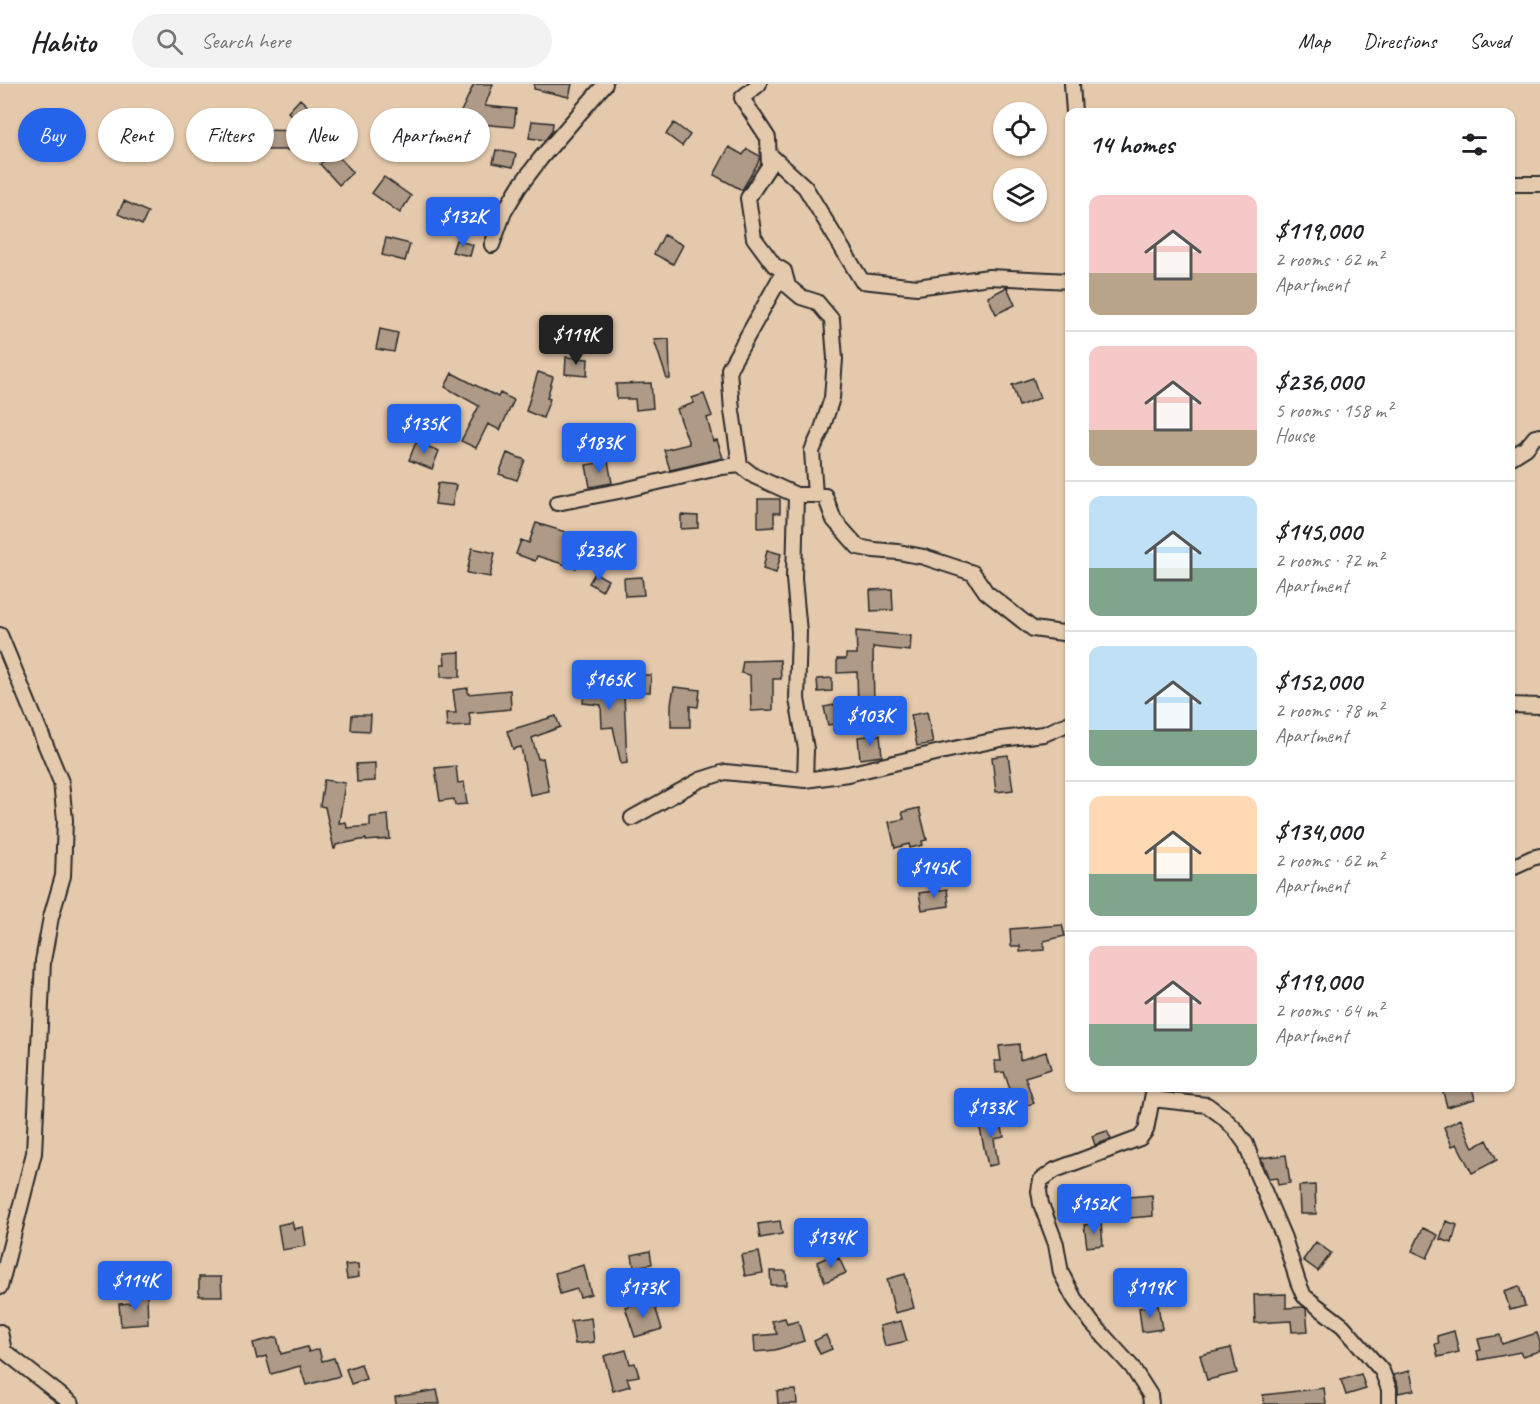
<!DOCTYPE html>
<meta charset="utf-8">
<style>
:root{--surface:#fff;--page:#f2f2f2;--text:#202124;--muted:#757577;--line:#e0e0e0;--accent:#2563eb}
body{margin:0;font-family:Caveat,sans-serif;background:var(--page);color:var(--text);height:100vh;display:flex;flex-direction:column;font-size:22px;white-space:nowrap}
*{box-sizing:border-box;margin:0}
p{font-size:20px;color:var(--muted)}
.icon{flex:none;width:33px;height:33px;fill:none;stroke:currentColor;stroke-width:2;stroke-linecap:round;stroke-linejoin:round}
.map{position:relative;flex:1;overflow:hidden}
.drawer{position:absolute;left:1065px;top:24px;width:450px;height:984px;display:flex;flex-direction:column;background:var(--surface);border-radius:12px;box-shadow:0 2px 4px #0004}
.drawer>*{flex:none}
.banner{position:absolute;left:18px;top:24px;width:570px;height:54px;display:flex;gap:12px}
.controls{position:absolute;left:993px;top:18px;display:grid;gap:12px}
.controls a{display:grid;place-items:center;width:54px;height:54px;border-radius:50%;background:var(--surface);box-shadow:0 2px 4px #0004;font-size:30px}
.price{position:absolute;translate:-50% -51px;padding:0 14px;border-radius:6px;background:var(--accent);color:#fff;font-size:20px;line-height:39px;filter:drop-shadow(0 2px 3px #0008)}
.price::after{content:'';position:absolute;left:50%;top:36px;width:18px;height:14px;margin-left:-9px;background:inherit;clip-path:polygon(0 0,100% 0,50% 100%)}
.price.on{background:#222;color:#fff}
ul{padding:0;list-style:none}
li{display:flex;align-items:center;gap:18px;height:150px;padding:0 24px}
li+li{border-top:2px solid var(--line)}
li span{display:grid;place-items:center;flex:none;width:168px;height:120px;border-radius:12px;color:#555}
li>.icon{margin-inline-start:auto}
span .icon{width:72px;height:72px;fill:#fffc;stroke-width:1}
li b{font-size:26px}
h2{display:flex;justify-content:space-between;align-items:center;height:72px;padding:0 24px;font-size:26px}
.tag{padding:0 21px;border-radius:27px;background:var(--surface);box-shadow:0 2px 4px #0004;font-size:21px;line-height:54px}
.tag.on{background:var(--accent);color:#fff}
header{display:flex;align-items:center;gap:36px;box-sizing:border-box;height:84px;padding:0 30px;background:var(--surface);border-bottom:2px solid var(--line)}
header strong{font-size:28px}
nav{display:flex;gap:33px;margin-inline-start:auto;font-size:21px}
.search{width:420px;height:54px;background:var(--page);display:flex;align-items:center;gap:15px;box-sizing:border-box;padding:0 21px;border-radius:33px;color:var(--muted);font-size:22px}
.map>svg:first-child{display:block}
.building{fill:#ae9a86;stroke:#2b2b2b;stroke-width:1.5}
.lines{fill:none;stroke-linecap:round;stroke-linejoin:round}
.minor-casing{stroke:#2b2b2b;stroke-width:18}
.minor{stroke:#e4c9ac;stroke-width:14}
</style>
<header>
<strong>Habito</strong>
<div class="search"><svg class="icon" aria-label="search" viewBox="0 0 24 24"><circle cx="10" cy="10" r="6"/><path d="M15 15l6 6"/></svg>Search here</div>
<nav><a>Map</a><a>Directions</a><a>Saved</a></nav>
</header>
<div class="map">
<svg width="1540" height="1320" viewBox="0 0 1540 1320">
<rect width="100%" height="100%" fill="#e4c9ac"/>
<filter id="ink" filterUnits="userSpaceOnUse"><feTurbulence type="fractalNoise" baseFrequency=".0167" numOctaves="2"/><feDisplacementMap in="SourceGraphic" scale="12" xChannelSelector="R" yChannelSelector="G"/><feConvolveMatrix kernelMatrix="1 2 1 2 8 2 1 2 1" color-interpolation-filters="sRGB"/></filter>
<g filter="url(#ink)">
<!-- building -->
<path class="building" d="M474,0H493L485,22L516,25L514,43L456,38Z
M534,0H572L569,13L534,5Z
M300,15L312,26L299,39L288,28Z
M532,37L553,39L552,47L545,56L529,54Z
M674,39L690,51L682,62L666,50Z
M265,46L295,47L294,66H265Z
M729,63L743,71L747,65L760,72L758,79L742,106L714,91Z
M496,66L516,70L513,83L493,79Z
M334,68L353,88L339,101L320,80Z
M384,93L411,112L400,129L372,109Z
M124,117L148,128L142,141L118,130Z
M664,151L683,161L673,180L654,170Z
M386,154L410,160L405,177L382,171Z
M456,156L473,161L470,172L452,168Z
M1007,203L1015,221L996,230L988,213Z
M380,245L398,249L394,268L376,265Z
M669,255L670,295H667L654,256Z
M566,273L588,275L587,292L565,290Z
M538,288L553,293L547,314L550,315L543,334L526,327Z
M452,289L498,313L500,309L514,316L500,346L488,340L476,364L461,357L479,322L445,303Z
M1033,294L1040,314L1019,322L1012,301Z
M651,299L653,324L636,326L635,315H617L616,300Z
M704,310L712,332L707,334L713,357L717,356L723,374L670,386L664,366L689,360L677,325L694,319L692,314Z
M416,358L439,367L432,385L409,376Z
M507,369L525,376L517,396L499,390Z
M608,377L612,399L590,403L586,381Z
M438,399L456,401L452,422L435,420Z
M758,415H780V429H774V443L758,444Z
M681,431L698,432V444L681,445Z
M536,439L585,454L576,484L537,472L535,477L516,470L521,456L529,459Z
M472,464L495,469L490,493L467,489Z
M767,466L781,470L776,489L763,485Z
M595,489L608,496L602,507L589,499Z
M642,493L644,511L625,512L624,494Z
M892,505L893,526L871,527L870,506Z
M856,547L911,552L910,567L873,563L874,625L858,626L857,588L837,589V575H846V570H857Z
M460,568V593H441V580H445L444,569Z
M780,576L781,595H773V626L751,627L750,591L741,589L743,577Z
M632,591H651L650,608L631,607Z
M586,592L606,595L604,608L624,610L627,679L621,680L613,643L602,644L601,621L583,619Z
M832,594V607L818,608L817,595Z
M674,603L700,606L698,623L690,622V643H671V620Z
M468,604V610L510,606L511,625L469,629L471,642L447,643L446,629H456L453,606Z
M850,618L853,637L828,641L824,623Z
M927,628L933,659L917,662L911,631Z
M352,631H371L370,647L351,646Z
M556,632L560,643L532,654L538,675L543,674L549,707L530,711L521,663L513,665L507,647Z
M880,651L882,672L860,675L858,653Z
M1008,671L1013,706L996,708L992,673Z
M375,679V697L357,698L356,680Z
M456,682L458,699L464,698L467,720L455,721L454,715L440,717L435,684Z
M324,696L345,699L339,739L346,738L347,744L370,742V733L388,731L390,755L366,757V755L336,761L335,765H334L325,723L320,722Z
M919,724L927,756L922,757L923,761L910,764L909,760L895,764L889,738L904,735L902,728Z
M947,805L949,822L922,826L919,809Z
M1062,841L1065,852L1044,857V866L1020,868V862H1011L1010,845Z
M1019,960L1020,976L1046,968L1051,985L1025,993L1034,1019L1017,1025L1004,988L996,989L995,977H1001L999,962Z
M1442,1004H1472L1475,1015L1447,1023Z
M1000,1035L1004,1053L994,1055L998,1080L988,1082L979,1040Z
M1461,1035L1473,1064L1487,1056L1497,1076L1472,1089L1457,1060L1452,1062L1444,1043Z
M1107,1047L1111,1055L1095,1061L1092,1052Z
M1286,1071L1290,1099L1278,1101L1277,1094L1269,1095L1261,1074Z
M1315,1101L1316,1130H1300L1299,1102Z
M1152,1111L1153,1132L1130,1134L1128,1113Z
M780,1137L782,1150L760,1154L758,1140Z
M1446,1137L1457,1141L1452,1159L1440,1155Z
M292,1138L294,1145L303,1143L306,1162L282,1166L278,1141Z
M1101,1139L1103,1161L1087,1163L1084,1141Z
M1423,1144L1438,1151L1427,1174L1412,1167Z
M1316,1158L1331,1169L1318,1187L1303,1176Z
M650,1167L652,1180L634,1183L632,1171Z
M759,1168L763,1189L745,1192L741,1171Z
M830,1172L832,1177L839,1174L846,1189L825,1198L817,1178Z
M358,1180L359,1193L347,1195L345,1181Z
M584,1181L591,1210L580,1213L577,1205L560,1210L555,1189Z
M770,1187H786L787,1201H771Z
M905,1190L914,1224L895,1229L887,1195Z
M199,1193H221L222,1212H199Z
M1519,1202L1525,1222L1510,1226L1504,1207Z
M1286,1210V1224L1304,1223L1306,1225L1308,1247L1292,1248L1291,1237L1255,1239L1254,1211Z
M147,1211L148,1240L121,1242L119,1220L132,1219V1212Z
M644,1217L646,1222L654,1219L662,1245L635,1253L625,1223Z
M1158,1221L1162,1245L1142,1248L1139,1224Z
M591,1234L594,1258L575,1260L571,1237Z
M785,1234L787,1240L798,1237L804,1257L775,1266L755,1268L754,1252L777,1250L772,1237Z
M901,1237L907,1257L885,1262L880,1242Z
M1454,1247L1459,1268L1438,1273L1435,1260L1439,1259L1437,1252Z
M1537,1249L1540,1258V1267L1522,1272L1520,1268L1479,1276L1477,1267L1481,1266L1478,1255L1500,1251L1502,1260Z
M826,1251L832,1265L820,1270L814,1257Z
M277,1253L281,1270L307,1263L309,1268L319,1265L322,1277L334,1274L340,1292L306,1301L300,1282L271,1290L266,1272L257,1275L253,1259Z
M1231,1264L1237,1289L1207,1296L1200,1271Z
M626,1266L630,1280L635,1279L639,1292L627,1294L630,1302L613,1307L604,1272Z
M361,1280L366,1295L351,1300L346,1285Z
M1410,1287L1414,1306L1398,1309V1302L1393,1291Z
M1361,1290L1366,1305L1346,1311L1341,1296Z
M1324,1304L1326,1320H1264L1263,1311Z
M437,1306L440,1320H396L395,1313Z
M796,1306L797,1320H778L777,1307Z"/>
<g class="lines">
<defs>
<path id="minor" d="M759,0L742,14L768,54L769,82L748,114L754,154L774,181L784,187L788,202L801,213L817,218L832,236L835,275L832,314L822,345L812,367L815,411
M1072,0L1074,28
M769,70L805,103L862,197L917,203L989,193L1070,197
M1510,100H1540
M492,161L504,128L519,103L541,74L605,0
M1510,374L1526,364L1535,353L1540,352
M740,381L754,392L796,411
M557,419L624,406L722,383L740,381L732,327L729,285L784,187
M0,551L61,698L65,736L63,792L51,833L43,877L34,1069L0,1203
M1510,621L1540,622
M805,696L806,665L797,615L799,548L794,495L796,411H815L825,412L834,436L858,463L874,466L898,468L924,473L973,489L986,508L1033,545L1070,550
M632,734L700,696L725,688L805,696L848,690L940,668L1001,655L1044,650L1070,639
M1510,784L1532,774L1540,772
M1152,1015L1207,1021L1222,1032L1235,1045L1246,1060L1256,1088L1284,1154L1298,1198L1304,1212L1343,1242L1382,1287L1389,1305V1320
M0,1248L4,1267
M0,1266L4,1267L72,1320
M1151,1320L1150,1311L1132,1283L1092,1239L1074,1214L1061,1189L1056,1160L1041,1120L1039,1107L1041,1096L1055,1086L1140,1054L1146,1046L1154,1004"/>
</defs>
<!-- minor casing -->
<use href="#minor" class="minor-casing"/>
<!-- minor -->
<use href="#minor" class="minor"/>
</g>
</g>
</svg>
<div class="controls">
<a><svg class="icon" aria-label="locate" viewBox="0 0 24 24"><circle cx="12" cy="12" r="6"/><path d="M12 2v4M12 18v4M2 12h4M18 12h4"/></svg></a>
<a><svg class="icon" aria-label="layers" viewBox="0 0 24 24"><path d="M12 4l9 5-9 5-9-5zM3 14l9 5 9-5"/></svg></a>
</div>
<b class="price" style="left:463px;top:164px">$132K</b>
<b class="price on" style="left:576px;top:282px">$119K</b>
<b class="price" style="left:424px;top:371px">$135K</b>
<b class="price" style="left:599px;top:390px">$183K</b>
<b class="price" style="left:599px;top:498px">$236K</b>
<b class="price" style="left:609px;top:627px">$165K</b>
<b class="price" style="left:870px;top:663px">$103K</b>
<b class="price" style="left:934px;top:815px">$145K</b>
<b class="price" style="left:991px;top:1055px">$133K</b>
<b class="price" style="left:1094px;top:1151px">$152K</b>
<b class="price" style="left:831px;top:1185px">$134K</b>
<b class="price" style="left:135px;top:1228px">$114K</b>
<b class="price" style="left:643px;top:1235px">$173K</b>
<b class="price" style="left:1150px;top:1235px">$119K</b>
<div class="banner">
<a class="tag on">Buy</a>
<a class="tag">Rent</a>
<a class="tag">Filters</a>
<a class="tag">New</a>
<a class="tag">Apartment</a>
</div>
<section class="drawer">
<h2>14 homes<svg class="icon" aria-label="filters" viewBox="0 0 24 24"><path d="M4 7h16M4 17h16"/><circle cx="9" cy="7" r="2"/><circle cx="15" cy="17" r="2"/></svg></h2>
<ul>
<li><span style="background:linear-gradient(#f6c9c9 65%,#b9a48a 0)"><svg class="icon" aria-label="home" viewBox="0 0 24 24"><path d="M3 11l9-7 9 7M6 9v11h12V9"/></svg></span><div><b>$119,000</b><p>2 rooms · 62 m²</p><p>Apartment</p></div></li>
<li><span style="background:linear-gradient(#f6c9c9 70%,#b9a48a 0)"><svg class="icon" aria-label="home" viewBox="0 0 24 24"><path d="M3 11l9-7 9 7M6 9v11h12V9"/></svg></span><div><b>$236,000</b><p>5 rooms · 158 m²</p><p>House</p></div></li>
<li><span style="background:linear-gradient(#bfe0f5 60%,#7fa58c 0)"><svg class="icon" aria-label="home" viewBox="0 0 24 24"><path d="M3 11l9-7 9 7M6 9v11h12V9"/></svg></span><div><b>$145,000</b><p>2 rooms · 72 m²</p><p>Apartment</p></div></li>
<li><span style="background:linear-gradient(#bfe0f5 70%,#7fa58c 0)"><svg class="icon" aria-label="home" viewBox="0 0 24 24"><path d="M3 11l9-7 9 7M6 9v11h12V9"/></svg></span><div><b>$152,000</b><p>2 rooms · 78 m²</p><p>Apartment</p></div></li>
<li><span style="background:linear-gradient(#ffd9b3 65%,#7fa58c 0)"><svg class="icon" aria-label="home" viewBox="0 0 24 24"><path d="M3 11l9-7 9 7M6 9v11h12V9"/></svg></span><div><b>$134,000</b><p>2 rooms · 62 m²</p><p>Apartment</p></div></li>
<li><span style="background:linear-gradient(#f6c9c9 65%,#7fa58c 0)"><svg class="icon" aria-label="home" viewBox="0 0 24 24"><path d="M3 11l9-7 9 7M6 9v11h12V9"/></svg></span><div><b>$119,000</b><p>2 rooms · 64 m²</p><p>Apartment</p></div></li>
</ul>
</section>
</div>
